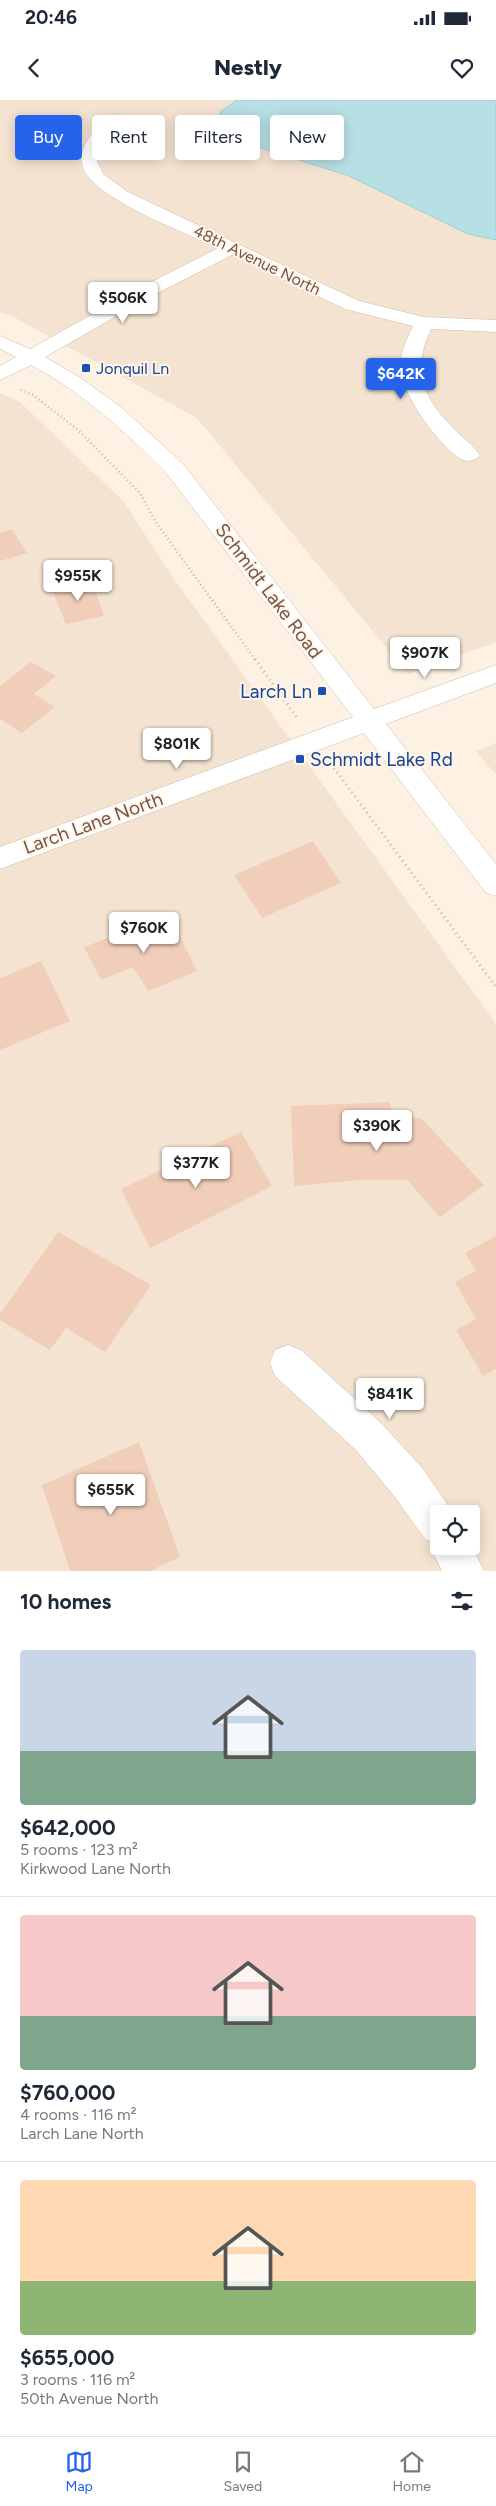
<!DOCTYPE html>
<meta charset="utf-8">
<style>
:root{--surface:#fff;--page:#f6f6f7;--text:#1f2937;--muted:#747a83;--line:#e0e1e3;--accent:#2563eb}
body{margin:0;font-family:Figtree,sans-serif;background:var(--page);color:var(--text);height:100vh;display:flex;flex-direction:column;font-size:19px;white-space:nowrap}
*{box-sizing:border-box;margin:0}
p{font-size:16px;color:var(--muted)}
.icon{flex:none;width:28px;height:28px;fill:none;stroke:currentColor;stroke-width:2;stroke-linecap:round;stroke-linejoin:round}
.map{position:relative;height:1471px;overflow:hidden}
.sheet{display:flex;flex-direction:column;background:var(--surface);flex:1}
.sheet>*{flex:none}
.top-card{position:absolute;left:15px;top:15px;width:466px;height:45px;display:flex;gap:10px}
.controls{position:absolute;left:430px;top:1405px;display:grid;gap:10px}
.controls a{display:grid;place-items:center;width:50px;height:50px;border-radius:5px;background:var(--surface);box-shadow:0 2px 12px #0003;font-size:25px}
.price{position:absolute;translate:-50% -42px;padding:0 11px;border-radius:5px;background:#fff;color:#222;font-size:16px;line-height:32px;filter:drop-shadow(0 1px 2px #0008)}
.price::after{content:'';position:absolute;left:50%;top:30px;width:15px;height:11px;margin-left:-8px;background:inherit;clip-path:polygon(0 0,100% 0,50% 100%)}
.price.current{background:var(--accent);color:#fff}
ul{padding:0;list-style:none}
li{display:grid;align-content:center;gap:10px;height:265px;padding:0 20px}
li+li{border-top:1px solid var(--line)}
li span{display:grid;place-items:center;height:155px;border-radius:5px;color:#555}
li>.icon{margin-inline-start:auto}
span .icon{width:90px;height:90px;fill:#fffc;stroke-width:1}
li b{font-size:21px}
h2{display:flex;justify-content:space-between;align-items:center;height:60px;padding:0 20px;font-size:21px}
.tag{padding:0 18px;border-radius:5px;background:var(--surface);box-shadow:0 2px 12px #0003;font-size:18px;line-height:45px}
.tag.current{background:var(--accent);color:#fff}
.status{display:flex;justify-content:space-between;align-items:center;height:35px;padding:0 25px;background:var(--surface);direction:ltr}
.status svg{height:14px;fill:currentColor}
header{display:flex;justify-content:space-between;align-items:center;height:65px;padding:0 20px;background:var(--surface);font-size:22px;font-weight:800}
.dock{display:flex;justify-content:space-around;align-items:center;height:70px;border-top:1px solid var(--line);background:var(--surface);font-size:14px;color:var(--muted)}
.dock a{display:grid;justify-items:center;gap:2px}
.dock .current{color:var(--accent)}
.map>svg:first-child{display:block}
.residential{fill:#f4e3d1;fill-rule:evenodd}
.water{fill:#b7e0e5;stroke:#9dd0d7}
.building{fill:#f1ceba}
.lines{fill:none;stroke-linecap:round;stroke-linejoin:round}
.minor-casing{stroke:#cfbbac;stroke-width:1}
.path-far1{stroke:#d6b29d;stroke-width:2.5;stroke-dasharray:1 3;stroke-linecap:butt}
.path{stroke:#d6b29d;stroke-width:3;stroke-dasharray:1 4;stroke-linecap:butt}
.minor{fill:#fff;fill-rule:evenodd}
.transit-dot{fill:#1a4fb4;stroke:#fff5e9;stroke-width:2}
.labels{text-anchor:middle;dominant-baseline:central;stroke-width:4;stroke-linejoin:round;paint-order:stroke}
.far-street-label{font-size:16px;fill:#745749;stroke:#fff5e9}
.far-transit-label{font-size:16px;fill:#164399;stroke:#fff5e9;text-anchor:start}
.street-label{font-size:19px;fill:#745749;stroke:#fff5e9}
.transit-label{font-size:19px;fill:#164399;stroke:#fff5e9;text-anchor:end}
</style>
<div class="status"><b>20:46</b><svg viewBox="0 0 49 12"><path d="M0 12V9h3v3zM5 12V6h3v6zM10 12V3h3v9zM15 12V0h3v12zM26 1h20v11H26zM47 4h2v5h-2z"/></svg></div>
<header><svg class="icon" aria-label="back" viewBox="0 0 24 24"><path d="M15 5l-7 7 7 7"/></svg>Nestly<svg class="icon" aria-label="heart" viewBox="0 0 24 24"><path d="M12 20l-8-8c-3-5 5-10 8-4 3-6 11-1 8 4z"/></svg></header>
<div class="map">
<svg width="496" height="1471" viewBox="0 0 496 1471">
<rect width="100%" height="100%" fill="#fcf1e2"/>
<!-- residential -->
<path class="residential" d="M0,0H237L221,11L217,26L246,43L349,76L468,134L496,140V542L408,574L197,318L12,216L0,213Z
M0,293L20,302L124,402L172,476L496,924V1471H0ZM439,1414H471V1446H439Z
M496,643V675L476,651Z"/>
<!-- water -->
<path class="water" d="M237,0H496V140L468,134L349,76L246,43L217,26L221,11Z"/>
<!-- building -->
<path class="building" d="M12,429L27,453L0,461V433Z
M91,479L104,516L66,524L51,488Z
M31,562L56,576L34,594L55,607L22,633L0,619V586Z
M313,741L341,783L262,818L234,775Z
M169,815L197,871L148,891L133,867L101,880L84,847Z
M41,861L70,921L0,950V878Z
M390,1002L393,1019L421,1018L484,1085L440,1117L407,1080H360L294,1086L291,1006Z
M241,1032L272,1086L150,1148L121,1089Z
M58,1132L151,1185L105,1252L66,1228L50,1250L0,1220V1214Z
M496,1136V1269L483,1276L456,1230L476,1219L455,1182L476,1171L465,1153Z
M139,1342L180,1457L150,1471H70L42,1385Z"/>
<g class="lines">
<defs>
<path id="minor" d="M114,14L122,19L102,42L97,60L103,74L128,92L359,201L424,217L496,220V232L431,229C411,271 423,298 455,330C463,338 473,345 480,355L476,359C471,361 466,362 461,359C439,346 403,296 401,271C399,254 406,241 413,226L345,209L232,155L148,198L45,257L79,277L122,308L183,364L374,609L496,565V583L386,624L496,764V796L486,793L364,633L0,769V747L353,617L167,374C126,332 83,293 31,265L0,280V266L16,257L0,249V236L30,249L136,190L218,148C185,132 99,101 84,70C79,60 82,49 87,41C93,31 103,17 114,14Z
M288,1245L301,1250L382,1324L423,1369L454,1414H439V1446L471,1445L484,1471H442L430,1446L432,1442L425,1439L395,1397L356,1350L275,1276L270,1263L275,1250Z"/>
</defs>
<!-- minor casing -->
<use href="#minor" class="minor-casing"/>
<!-- path-far1 -->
<path class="path-far1" d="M21,290L33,295L78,330L140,393L155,421L256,561"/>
<!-- path -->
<path class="path" d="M255,559L298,619
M331,664L496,887"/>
<!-- minor -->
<use href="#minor" class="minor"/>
</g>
<!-- markers -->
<g class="transit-dot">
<rect x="81" y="263" width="10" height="10" rx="2.5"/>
<rect x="317" y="586" width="10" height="10" rx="2.5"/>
<rect x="295" y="654" width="10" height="10" rx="2.5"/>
</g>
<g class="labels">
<!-- far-street labels -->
<g class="far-street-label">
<text transform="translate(257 160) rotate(26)">48th Avenue North</text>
</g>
<!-- far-transit labels -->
<g class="far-transit-label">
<text x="96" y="268">Jonquil Ln</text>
</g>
<!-- street labels -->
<g class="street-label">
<text transform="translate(269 491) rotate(53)">Schmidt Lake Road</text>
<text transform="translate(93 723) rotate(-20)">Larch Lane North</text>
</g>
<!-- transit labels -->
<g class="transit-label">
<text x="312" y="591">Larch Ln</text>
<text x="310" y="659" text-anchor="start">Schmidt Lake Rd</text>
</g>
</g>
</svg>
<div class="controls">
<a><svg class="icon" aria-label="locate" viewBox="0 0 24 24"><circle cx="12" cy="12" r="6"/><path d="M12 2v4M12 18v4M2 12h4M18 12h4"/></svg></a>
</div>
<b class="price" style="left:123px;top:224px">$506K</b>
<b class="price current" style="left:401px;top:300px">$642K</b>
<b class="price" style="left:78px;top:502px">$955K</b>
<b class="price" style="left:425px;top:579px">$907K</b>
<b class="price" style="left:177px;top:670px">$801K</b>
<b class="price" style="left:144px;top:854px">$760K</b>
<b class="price" style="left:377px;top:1052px">$390K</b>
<b class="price" style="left:196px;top:1089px">$377K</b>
<b class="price" style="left:390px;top:1320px">$841K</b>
<b class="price" style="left:111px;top:1416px">$655K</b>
<div class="top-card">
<a class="tag current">Buy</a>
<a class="tag">Rent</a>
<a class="tag">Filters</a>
<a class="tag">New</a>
</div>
</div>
<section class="sheet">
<h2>10 homes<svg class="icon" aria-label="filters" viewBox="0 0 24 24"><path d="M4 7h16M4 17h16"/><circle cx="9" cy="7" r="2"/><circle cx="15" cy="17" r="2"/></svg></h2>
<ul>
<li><span style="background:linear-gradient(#c9d6e8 65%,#7fa58c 0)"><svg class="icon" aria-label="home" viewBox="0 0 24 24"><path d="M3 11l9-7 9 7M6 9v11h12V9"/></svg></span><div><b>$642,000</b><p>5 rooms · 123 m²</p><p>Kirkwood Lane North</p></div></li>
<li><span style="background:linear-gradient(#f6c9c9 65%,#7fa58c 0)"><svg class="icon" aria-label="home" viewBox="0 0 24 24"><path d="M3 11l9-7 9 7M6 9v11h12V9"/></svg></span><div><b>$760,000</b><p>4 rooms · 116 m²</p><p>Larch Lane North</p></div></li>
<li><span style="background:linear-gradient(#ffd9b3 65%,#8fb573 0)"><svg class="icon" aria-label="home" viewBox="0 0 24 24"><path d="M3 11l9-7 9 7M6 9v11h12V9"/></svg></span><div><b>$655,000</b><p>3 rooms · 116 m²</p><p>50th Avenue North</p></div></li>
</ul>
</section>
<nav class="dock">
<a class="current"><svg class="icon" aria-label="map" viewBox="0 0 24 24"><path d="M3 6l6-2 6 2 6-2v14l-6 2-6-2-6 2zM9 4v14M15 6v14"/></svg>Map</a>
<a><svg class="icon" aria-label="saved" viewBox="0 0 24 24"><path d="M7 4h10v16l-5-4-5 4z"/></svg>Saved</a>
<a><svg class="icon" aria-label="home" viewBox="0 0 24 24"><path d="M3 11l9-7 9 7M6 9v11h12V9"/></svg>Home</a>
</nav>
